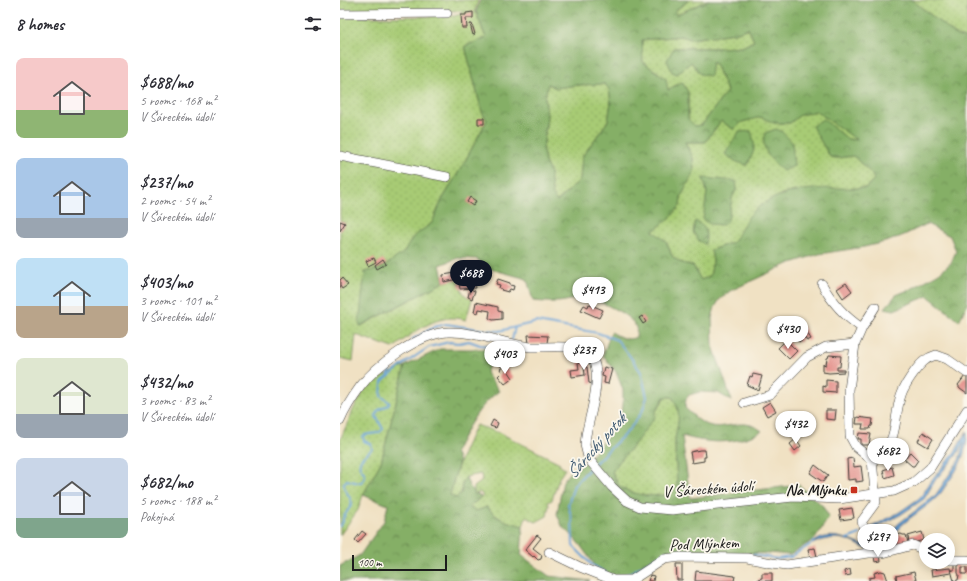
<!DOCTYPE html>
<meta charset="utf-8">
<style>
:root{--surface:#fff;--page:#f7f7f7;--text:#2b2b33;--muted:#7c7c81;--accent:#111827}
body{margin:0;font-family:Caveat,sans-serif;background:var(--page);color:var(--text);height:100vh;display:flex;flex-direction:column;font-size:15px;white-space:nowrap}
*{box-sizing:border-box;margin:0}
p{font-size:13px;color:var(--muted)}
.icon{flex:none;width:22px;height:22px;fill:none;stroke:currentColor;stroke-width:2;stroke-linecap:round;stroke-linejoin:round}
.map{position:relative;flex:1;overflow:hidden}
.sheet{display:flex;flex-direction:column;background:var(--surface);width:340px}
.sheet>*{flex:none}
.buttons{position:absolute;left:579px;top:533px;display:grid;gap:8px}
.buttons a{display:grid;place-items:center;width:36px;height:36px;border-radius:50%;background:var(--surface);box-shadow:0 2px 10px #0003;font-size:20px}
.scale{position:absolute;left:12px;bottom:10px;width:95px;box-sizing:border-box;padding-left:4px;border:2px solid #1c1c1c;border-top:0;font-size:11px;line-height:14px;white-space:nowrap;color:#1c1c1c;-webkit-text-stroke:3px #fbf7ec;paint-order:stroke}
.price{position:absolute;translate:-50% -34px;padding:0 9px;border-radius:14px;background:#fff;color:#222;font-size:13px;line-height:26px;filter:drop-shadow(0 1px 2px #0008)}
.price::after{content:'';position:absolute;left:50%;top:24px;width:12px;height:9px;margin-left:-6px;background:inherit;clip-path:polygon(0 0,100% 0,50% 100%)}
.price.active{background:var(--accent);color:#fff}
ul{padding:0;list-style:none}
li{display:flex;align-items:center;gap:12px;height:100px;padding:0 16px}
li span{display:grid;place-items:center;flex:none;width:112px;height:80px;border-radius:8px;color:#555}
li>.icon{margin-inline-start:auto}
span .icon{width:48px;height:48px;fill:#fffc;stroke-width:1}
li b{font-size:17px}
h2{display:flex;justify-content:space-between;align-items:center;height:48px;padding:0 16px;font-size:17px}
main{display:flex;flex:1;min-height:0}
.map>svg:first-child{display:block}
.grass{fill:url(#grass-dots);stroke:#627448;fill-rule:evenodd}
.forest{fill:url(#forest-crowns);stroke:#506641;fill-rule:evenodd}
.water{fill:url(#water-waves);stroke:#415f7a}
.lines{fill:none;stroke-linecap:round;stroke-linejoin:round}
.stream{stroke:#66a2d7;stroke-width:2}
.building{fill:#e28984}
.minor-casing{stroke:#3c3a35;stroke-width:10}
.minor{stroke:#fff;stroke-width:9}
.poi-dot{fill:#c8321e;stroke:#fbf7ec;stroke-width:1.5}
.labels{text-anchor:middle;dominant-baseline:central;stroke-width:3.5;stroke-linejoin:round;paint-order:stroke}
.street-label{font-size:16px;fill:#1c1c1c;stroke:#fbf7ec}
.poi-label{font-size:16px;font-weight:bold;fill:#1c1c1c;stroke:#fbf7ec;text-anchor:end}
.water-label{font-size:17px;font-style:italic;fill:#3d5870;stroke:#fbf7ec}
</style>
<main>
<section class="sheet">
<h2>8 homes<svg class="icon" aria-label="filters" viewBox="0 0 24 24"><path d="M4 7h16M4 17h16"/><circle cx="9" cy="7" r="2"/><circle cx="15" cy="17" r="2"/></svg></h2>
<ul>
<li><span style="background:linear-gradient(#f6c9c9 65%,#8fb573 0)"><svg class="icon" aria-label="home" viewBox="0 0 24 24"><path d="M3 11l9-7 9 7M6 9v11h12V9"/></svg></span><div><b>$688/mo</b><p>5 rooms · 168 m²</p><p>V Šáreckém údolí</p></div></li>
<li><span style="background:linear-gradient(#a9c7e8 75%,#9aa5b1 0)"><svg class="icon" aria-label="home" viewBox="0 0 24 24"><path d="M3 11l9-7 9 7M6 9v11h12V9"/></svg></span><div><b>$237/mo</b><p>2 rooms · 54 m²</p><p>V Šáreckém údolí</p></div></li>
<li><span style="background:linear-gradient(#bfe0f5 60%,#b9a48a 0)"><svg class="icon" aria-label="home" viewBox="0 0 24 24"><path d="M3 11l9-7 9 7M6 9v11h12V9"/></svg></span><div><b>$403/mo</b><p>3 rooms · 101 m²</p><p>V Šáreckém údolí</p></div></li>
<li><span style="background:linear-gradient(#dfe7d0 70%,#9aa5b1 0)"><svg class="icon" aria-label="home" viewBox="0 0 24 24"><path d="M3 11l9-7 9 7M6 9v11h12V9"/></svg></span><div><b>$432/mo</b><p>3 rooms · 83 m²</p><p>V Šáreckém údolí</p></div></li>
<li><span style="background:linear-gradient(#c9d6e8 75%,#7fa58c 0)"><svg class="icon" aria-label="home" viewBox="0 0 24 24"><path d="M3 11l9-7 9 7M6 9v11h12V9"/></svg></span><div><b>$682/mo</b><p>5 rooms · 188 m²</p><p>Pokojná</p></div></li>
</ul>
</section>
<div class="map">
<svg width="627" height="581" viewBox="0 0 627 581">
<defs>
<pattern id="grass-dots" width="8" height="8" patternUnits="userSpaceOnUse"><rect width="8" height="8" fill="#a7cb74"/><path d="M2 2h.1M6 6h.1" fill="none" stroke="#8fae64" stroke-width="1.8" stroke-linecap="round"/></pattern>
<pattern id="forest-crowns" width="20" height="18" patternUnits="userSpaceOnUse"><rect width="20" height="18" fill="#85af66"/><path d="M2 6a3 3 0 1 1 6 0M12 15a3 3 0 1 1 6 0" fill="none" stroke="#6c8e53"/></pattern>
<pattern id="water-waves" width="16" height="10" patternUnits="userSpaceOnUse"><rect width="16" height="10" fill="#66a2d7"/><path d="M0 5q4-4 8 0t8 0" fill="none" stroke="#5383ae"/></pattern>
</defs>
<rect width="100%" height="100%" fill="#fbf7ec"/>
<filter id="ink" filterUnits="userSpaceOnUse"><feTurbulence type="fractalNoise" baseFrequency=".025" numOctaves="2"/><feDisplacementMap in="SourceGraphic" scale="8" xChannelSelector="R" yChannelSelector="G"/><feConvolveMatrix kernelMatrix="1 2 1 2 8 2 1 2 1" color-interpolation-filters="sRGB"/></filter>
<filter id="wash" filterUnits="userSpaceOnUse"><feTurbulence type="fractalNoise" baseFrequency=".012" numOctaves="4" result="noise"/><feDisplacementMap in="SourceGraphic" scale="16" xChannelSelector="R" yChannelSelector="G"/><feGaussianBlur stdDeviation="0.9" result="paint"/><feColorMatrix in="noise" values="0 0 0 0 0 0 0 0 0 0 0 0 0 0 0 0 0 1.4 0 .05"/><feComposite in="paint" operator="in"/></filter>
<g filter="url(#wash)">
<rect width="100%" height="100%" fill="#f0e1c3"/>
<!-- grass -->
<path class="grass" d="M0,0H138L135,11L146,38L125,46L142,112L147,120L124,163L102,200L92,223L73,237L65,252L42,268L25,272L21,326L104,282L118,279C122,289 121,295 132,299L126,320C98,311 74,333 53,348L16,335L13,361L0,358V286L2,289L8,285L2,278L0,280V231L5,223L0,221V16L32,17L113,16L118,15L125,11H0Z
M349,0H369L336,15L335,10L343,5Z
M572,0H627V36L625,38L617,36Z
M408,28L414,41L402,47L380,48H334L337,74L351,62L360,74L372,62L375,64L387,91L362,125L355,126L348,119V92L342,82L327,90L319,73L302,62V40L342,36L351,39L395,33Z
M208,84L216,88L238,85L265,84L269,89L271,102L268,121L242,157L240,180L216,202L212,193L210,173L205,162L203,150L207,116L205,97Z
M476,111L518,140L508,139L473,126L490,157L498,158L513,156L531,173L534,179L526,188L461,190L441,194L405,223L394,242L371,250L373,261L370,276L361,280L353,266L339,262L332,256L326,241L313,232L314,230L330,218L340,206L341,197L354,171L353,158L345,142H365L381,121L393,129L402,122L421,117L434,123H450L460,115ZM397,188L392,198L388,220L366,203L367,192Z
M65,366L41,462L23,495L18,510L0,535V440L14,408L24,391L37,379Z
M324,397H332C344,414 336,425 335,442C335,457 337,472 337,487L325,495L307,496L290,492L279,486L272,472L279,462L293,446L322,402Z
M136,425L160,433L220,463L219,465L225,469L219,478L212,500L208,502L209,505L207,516L196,522L186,517L183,526C168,522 158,520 147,507L136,511L129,507L143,496L140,492L134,495V487L142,481L141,474L126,477L122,484L121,494L116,498L110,495C115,470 125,448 136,425Z"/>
<!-- forest -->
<path class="forest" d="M140,0H349L343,5L335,10L336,15L369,0H572L617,36L625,38L627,36V305L619,321L588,296L554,310L545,308L556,295L573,288L599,273L611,263L616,251L610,236L587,224L564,235L549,241L524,247L479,254L448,264L390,291L380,299L375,307L372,318L373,346L392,401L378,393L360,392L349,395L346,399L345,408C352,414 359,422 368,425C382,430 397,421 411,425C415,426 419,429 422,431C396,445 370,444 342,436L350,498L459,485L482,505L489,517L475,539L450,555L428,553L392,554L332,553L320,556L289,577L267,575L257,568L240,545L229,532L223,528L217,514L223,481L230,472L246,462L265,439L277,423L283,406V390L276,372L263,355L271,332C279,336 287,342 296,337C296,334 297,330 296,327C290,313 259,302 245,295C225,303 215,303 193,301L187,279L147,268L137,259L118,258L100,265L104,282L20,326L19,323L25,272L42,268L64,252L73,237L92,223L102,200L124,163L147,120L142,112L125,46L146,38L136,12ZM408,28L414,41L402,47L380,48H334L327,60L332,72L337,74L351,62L360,74L370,76L372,62L375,64L386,88L387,91L362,125L355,126L348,119V92L342,82L328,90L326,79L303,62L302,40L341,36L350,39L395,33ZM208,84L216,88L238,85L265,84L269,89L271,102L268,121L242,157L240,180L217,202L212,193L210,173L205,162L203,150L207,116L205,98ZM476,111L517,140L508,139L483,119L472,126L490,157L498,158L513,156L531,173L534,179L526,188C489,189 446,184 416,209C406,217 400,232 394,242L371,250L373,261L370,276L361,280L353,266L339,262L332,256L326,241L313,231L330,218L340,206L341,197L354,171L353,158L345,142H365L381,121L393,129L402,122L421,117L434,123H450L460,115ZM324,397H332C344,414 336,425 335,442C335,457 337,472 337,486L325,495L307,496L290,492L279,486L272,472L279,462L293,446L315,417V413Z
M436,129L441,131L452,142L454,166L443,171C431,160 420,150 425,133Z
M411,131C416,147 415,151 407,165L397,162L385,154L399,132Z
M363,178L396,181L397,188L392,198L388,220L383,225L370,224L363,220L367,192Z
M355,221C367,227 367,232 365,244L359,241L353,232Z
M100,349H156L146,373L159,391C138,406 127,429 115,452L119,462L114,479L110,495L116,498L121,494L122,484L126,477L129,486L134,491V495L137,494L141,497L129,507L136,511L147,507C157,520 168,522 183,526L181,555L209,576L250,581H0V566L20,555L44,521L48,505L23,495L41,462L65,366Z"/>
<!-- water -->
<path class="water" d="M627,431C627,453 620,466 607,484C604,488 601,494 596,498C586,508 572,515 562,525C555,532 547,547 536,549C524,551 518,543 507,540C495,536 484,539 472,544C491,527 512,543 532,548L541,544L558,524L595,496L619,460L624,442L616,456L596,479L584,499L560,515L527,532L526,530L558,513L581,497L593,478L614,453Z"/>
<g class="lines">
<!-- stream -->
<path class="stream" d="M71,340L94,327L106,324L145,330L159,331L197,322L258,333L277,340L289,355L301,372L307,397L302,412L288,431L255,463
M172,340L175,327
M49,376V364
M252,466L234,485L228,505L232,519L233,546L251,564L266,573
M0,526L3,522V518L12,504C11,495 3,491 4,483L7,480L19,483L23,481L25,475C24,471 21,470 20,467C17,458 28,454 32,449L31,444L24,441L23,436C30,432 38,436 43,429L36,416C36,408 44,409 49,404V402L41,396L42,382L64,364L89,347L109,342L119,343L129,341L140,345L168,347
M507,539L520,534
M413,555L437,559L451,557L474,542
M284,576L326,552L339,553"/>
</g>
<g id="blocks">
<!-- building -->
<path class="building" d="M133,12V18H126L127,28H122L121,15H126V13Z
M130,24H132L135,34L133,35Z
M138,118H144V124H138Z
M130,197L136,201L133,206L127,202Z
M0,221L5,223L0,231Z
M34,258L36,262L28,266L26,261Z
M43,259L46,264L37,269L35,265Z
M127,263H138V268H127Z
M122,272L123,278L104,282L103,275Z
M2,278L8,285L2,289L0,286V280Z
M158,279L170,283V285L174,286L173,290L170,289L168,292L161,290L162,289L159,288L160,285L156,284Z
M119,283H135L136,288L120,289Z
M506,283L512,291L503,298L497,289Z
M130,289L135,291L132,299L128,297Z
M136,302L158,307V311L162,312V319L153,320L149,318L150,311L139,309L138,313L134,312Z
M249,304L263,310L259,318L241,310L244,305L248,307Z
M302,316L306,322L303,324L299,318Z
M460,326L461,327L463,326L471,339L467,341L464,337L461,339V342L457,341L452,333L454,331V330Z
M188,335L208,336L207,343L189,344Z
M446,340L457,351L449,359L438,348Z
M169,353L170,363H166L167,365L160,366L159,354Z
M489,355L501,356L500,367H497V370H504V372L489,373L483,372V364L486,365L487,358H488Z
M248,359L252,370L253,384L249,383L247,367H244L245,375L232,377L231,370L239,369L238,363Z
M165,366L173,378L165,384L158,376L162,372L160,369Z
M264,367L272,369L268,384L264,383L265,377L262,376Z
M413,374L422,376L418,390L407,385L410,376L412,377Z
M625,376L627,378V393L620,388L618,385Z
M486,380L496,381V393L483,392V386L486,387Z
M430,402L436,411L427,416L422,407Z
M486,410H496L495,420L486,419Z
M517,417L533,419L532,426H531L530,429H522L523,424H516Z
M153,420L158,423L156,428L150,426Z
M583,432L593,439L588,447L578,441Z
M519,433L531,434L529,445H521V439H518Z
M456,439L461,446L455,451L450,444Z
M360,450H365L366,457H364V461L352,463L350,452Z
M570,452L578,460L574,466H572L564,459Z
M513,458L514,467L521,466L523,481L516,482V479L508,480L507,459Z
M475,465L488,475L483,482L470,473Z
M552,467L554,475L545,478L543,470Z
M512,508L514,518L501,520L499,510Z
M22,531L26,534L18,543L15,540Z
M582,532L584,540L569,544L568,536Z
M561,534L563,535H566L568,543L557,545L555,535Z
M197,535L201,538L193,548L202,555L201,559L198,560L194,556L193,557L185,550Z
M475,548L477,557L470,558L468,549Z
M540,555L541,561L535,562L534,556Z
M614,561L620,562V565H618V573L619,575L618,580L614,581L611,570H614Z
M336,564H342V580H337Z
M622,567H627V574H622Z
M610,568L611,573L592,576L591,570Z
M510,569L511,575L505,576L504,571Z
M356,571L395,576L394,581H355Z
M541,571L545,572L548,581H529V578L535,577L534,573Z
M574,572L576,580L557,581L556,576Z
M422,573H432V581H418V579L422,578Z
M310,575L314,576L313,581H308Z"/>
</g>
</g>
<g filter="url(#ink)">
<use href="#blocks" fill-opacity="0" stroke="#3c3a35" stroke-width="1"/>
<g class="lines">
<defs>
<path id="minor" d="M0,14L107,13
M0,156L107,177
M482,284C492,303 504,316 522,328
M404,403L430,395L467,357L486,347L515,344
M0,421C5,409 12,398 20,387C36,365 80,333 108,332C136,331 163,344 191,347C207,348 242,342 252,358C263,376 250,415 246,435L245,445L248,457L251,462L272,487L287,501L300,507L332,510L453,497L499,499L554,491L574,482L590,468L627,410
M532,460L516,447L510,436L509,390L515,344L522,328L535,307
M209,552L240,567L273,580H292L324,559L340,557L407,558L432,563L447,565L507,556L529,553H543L573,545L586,551
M529,553L522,521L536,502L532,460C561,442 552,423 561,395C564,386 569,379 575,371C581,363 586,358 596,355L607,359L627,373
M608,560H627"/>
</defs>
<!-- minor casing -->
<use href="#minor" class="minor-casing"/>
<!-- minor -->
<use href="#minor" class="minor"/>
</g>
</g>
<!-- markers -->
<rect class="poi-dot" x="510" y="486" width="8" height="8" rx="2"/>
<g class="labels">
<!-- street labels -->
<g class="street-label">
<text transform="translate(368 489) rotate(-4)">V Šáreckém údolí</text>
<text transform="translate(364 544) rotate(-2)">Pod Mlýnkem</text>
</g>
<!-- poi labels -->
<g class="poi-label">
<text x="506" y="490">Na Mlýnku</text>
</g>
<!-- water labels -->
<g class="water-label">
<text transform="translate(256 446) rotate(-48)">Šárecký potok</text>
</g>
</g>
</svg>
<div class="buttons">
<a><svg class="icon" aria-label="layers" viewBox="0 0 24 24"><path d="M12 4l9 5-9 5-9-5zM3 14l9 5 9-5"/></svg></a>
</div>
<div class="scale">100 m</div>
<b class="price active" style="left:131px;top:294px">$688</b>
<b class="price" style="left:253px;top:311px">$413</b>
<b class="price" style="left:448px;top:350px">$430</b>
<b class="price" style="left:244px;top:371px">$237</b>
<b class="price" style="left:165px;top:375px">$403</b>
<b class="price" style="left:456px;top:445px">$432</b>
<b class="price" style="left:548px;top:472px">$682</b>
<b class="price" style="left:538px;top:558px">$297</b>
</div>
</main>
